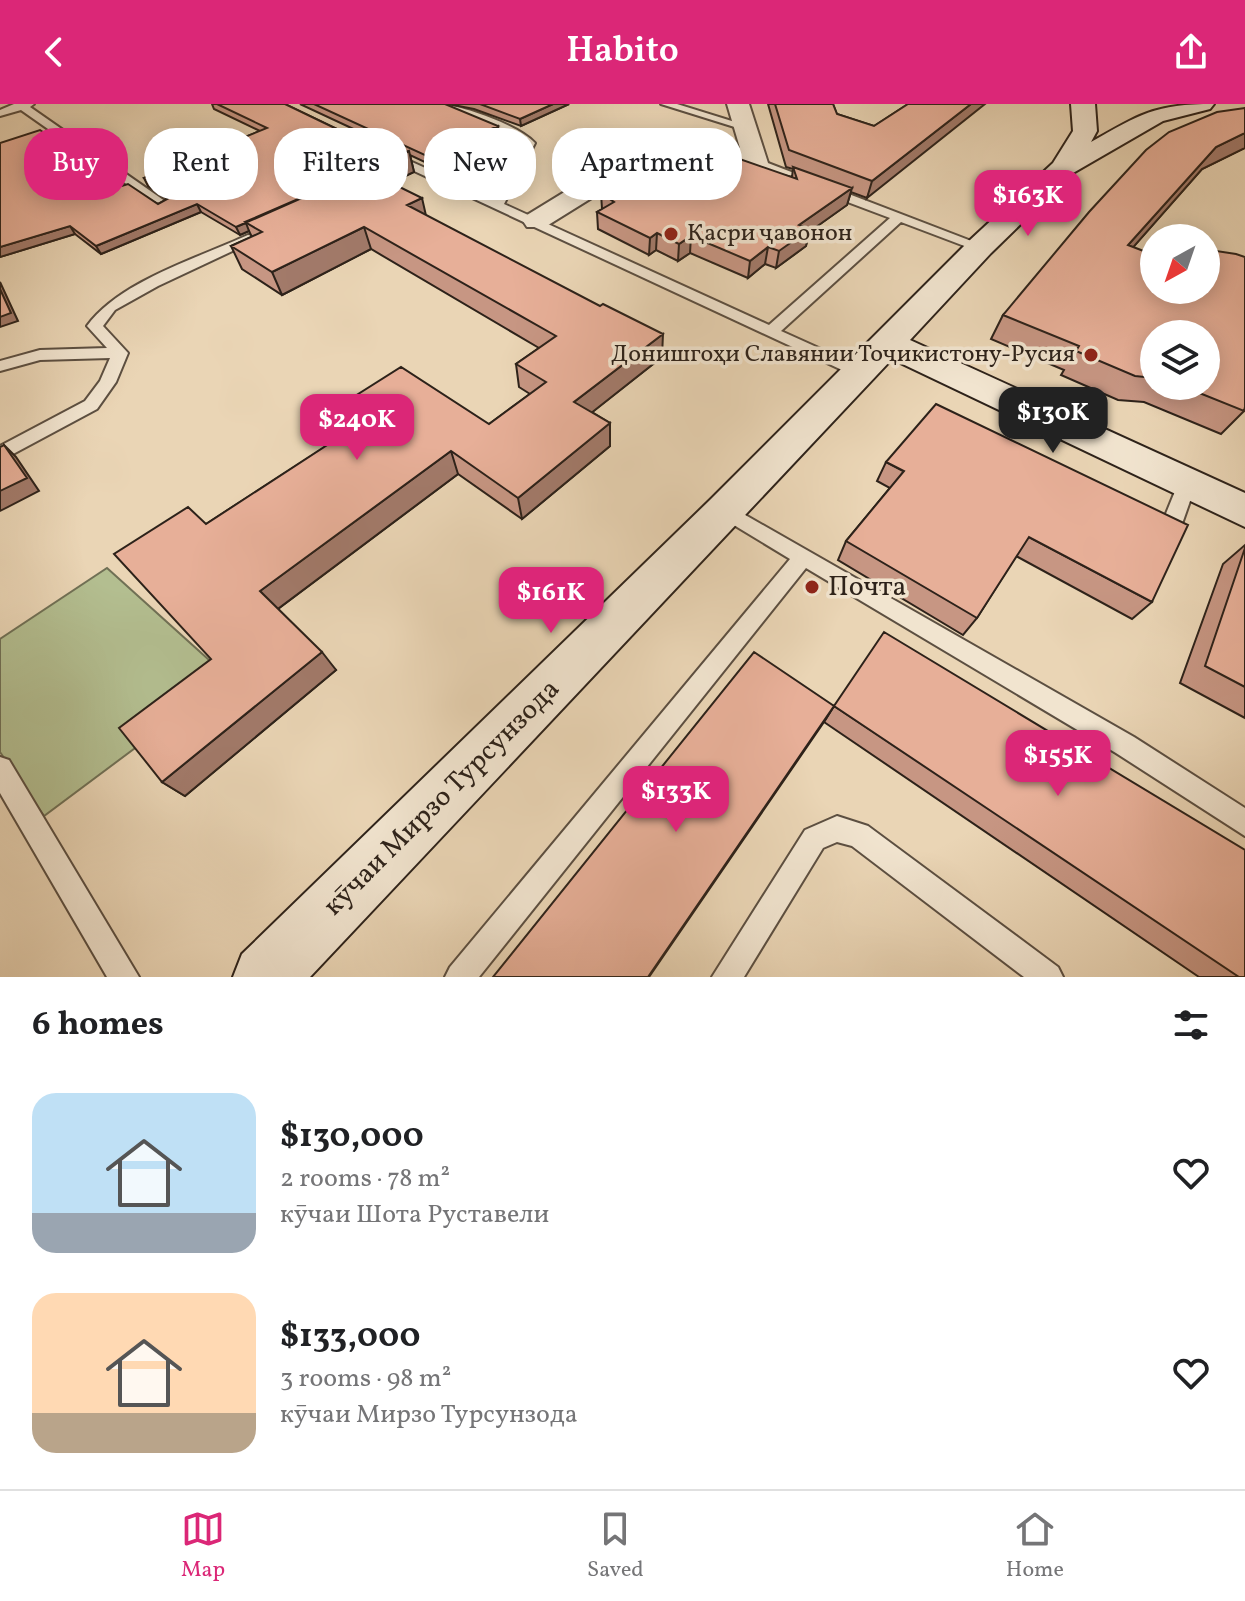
<!DOCTYPE html>
<meta charset="utf-8">
<style>
:root{--surface:#fff;--page:#f6f6f6;--text:#202124;--muted:#757577;--line:#e0e0e0;--accent:#db2777}
body{margin:0;font-family:Vollkorn,serif;background:var(--page);color:var(--text);height:100vh;display:flex;flex-direction:column;font-size:30px;white-space:nowrap}
*{box-sizing:border-box;margin:0}
p{font-size:26px;color:var(--muted)}
.icon{flex:none;width:44px;height:44px;fill:none;stroke:currentColor;stroke-width:2;stroke-linecap:round;stroke-linejoin:round}
.map{position:relative;height:873px;overflow:hidden}
.panel{display:flex;flex-direction:column;background:var(--surface);flex:1}
.panel>*{flex:none}
.hud{position:absolute;left:24px;top:24px;width:800px;height:72px;display:flex;gap:16px}
.needle{width:52px;rotate:220deg}
.controls{position:absolute;left:1140px;top:120px;display:grid;gap:16px}
.controls a{display:grid;place-items:center;width:80px;height:80px;border-radius:50%;background:var(--surface);box-shadow:0 4px 20px #0003;font-size:40px}
.price{position:absolute;translate:-50% -68px;padding:0 18px;border-radius:16px;background:var(--accent);color:#fff;font-size:26px;line-height:52px;filter:drop-shadow(0 2px 4px #0008)}
.price::after{content:'';position:absolute;left:50%;top:48px;width:24px;height:18px;margin-left:-12px;background:inherit;clip-path:polygon(0 0,100% 0,50% 100%)}
.price.on{background:#222;color:#fff}
ul{padding:0;list-style:none}
li{display:flex;align-items:center;gap:24px;height:200px;padding:0 32px}
li span{display:grid;place-items:center;flex:none;width:224px;height:160px;border-radius:24px;color:#555}
li>.icon{margin-inline-start:auto}
span .icon{width:96px;height:96px;fill:#fffc;stroke-width:1}
li b{font-size:34px}
h2{display:flex;justify-content:space-between;align-items:center;height:96px;padding:0 32px;font-size:34px}
.pill{padding:0 28px;border-radius:32px;background:var(--surface);box-shadow:0 4px 20px #0003;font-size:28px;line-height:72px}
.pill.on{background:var(--accent);color:#fff}
header{display:flex;justify-content:space-between;align-items:center;height:104px;padding:0 32px;background:var(--accent);color:#fff;font-size:36px;font-weight:600}
.tabs{display:flex;justify-content:space-around;align-items:center;height:112px;border-top:2px solid var(--line);background:var(--surface);font-size:22px;color:var(--muted)}
.tabs a{display:grid;justify-items:center;gap:4px}
.tabs .on{color:var(--accent)}
.map>svg:first-child{display:block}
.green{fill:#b3be90;stroke:#707055;stroke-width:2}
.lines{fill:none;stroke-linecap:round;stroke-linejoin:round}
.lane-casing{stroke:#5c4f41;stroke-width:4}
.street-casing{stroke:#5c4f41;stroke-width:4}
.secondary-casing{stroke:#2d221a;stroke-width:4}
.lane{fill:#f1e4cf;fill-rule:evenodd}
.street{fill:#f1e4cf;fill-rule:evenodd}
.secondary{fill:#f1e4cf;fill-rule:evenodd}
.wall{fill:#c79683;stroke:#2d221a;stroke-width:2;fill-rule:evenodd}
.shaded-wall{fill:#a27a6a;stroke:#2d221a;stroke-width:2}
.building{fill:#e7af98;stroke:#2d221a;stroke-width:2}
.poi-dot{fill:#8f2418;stroke:#f1e4cf;stroke-width:3}
.labels{text-anchor:middle;dominant-baseline:central;stroke-width:7;stroke-linejoin:round;paint-order:stroke}
.far-poi-label{font-size:24px;fill:#2d221a;stroke:#f1e4cf;text-anchor:start}
.poi-label{font-size:28px;fill:#2d221a;stroke:#f1e4cf;text-anchor:start}
.street-label{font-size:28px;fill:#2d221a;stroke:#f1e4cf}
</style>
<header><svg class="icon" aria-label="back" viewBox="0 0 24 24"><path d="M15 5l-7 7 7 7"/></svg>Habito<svg class="icon" aria-label="share" viewBox="0 0 24 24"><path d="M12 15V3M7 8l5-5 5 5M5 13v7h14v-7"/></svg></header>
<div class="map">
<svg width="1245" height="873" viewBox="0 0 1245 873">
<rect width="100%" height="100%" fill="#ead5b5"/>
<filter id="stains"><feTurbulence type="fractalNoise" baseFrequency=".0025" numOctaves="4"/><feColorMatrix values="0 0 0 0 .2 0 0 0 0 .09 0 0 0 0 .02 0 0 0 .5 -.17"/></filter>
<radialGradient id="worn" r=".72"><stop offset=".6" stop-color="#630" stop-opacity="0"/><stop offset="1" stop-color="#630" stop-opacity=".3"/></radialGradient>
<!-- green -->
<path class="green" d="M107,464L229,574L44,712L0,648V535Z"/>
<g class="lines">
<defs>
<path id="lane" d="M14,0H34L30,3L172,102L162,105L21,6L0,12V6Z
M436,0C460,0 518,21 535,39L504,100L769,221L890,114L752,62V56H760L987,143L975,146L901,118L781,227L863,264L865,268L857,273L384,53V49H392L494,95L523,40L516,33Z
M661,0H677L751,23L741,25Z
M248,131L260,134L158,182L115,206L103,222L128,249L116,278L97,305L0,357V342L85,297L100,277L110,254L40,256L0,267V257L40,246L107,244L87,222C120,177 198,154 248,131Z
M1187,373L1196,380L1183,417L1180,422H1166L1163,417L1178,380Z
M726,400L1134,633L1245,704V732L1116,649L806,464L479,873H445L450,863L790,455L719,412L716,407L719,402Z
M0,653L9,656L139,873H107L0,689Z
M837,712L868,722L1058,863L1063,873H1024L852,742L837,738L823,744L744,873H712L805,726Z"/>
<path id="street" d="M727,0H749L768,59L764,64H748L697,45L672,44L545,123H527L523,117L527,111L651,35L685,30L740,44Z"/>
<path id="secondary" d="M1071,0H1095L1097,27L1091,38C1141,10 1154,0 1214,0L1210,5L1163,17L1073,69L991,149L910,236L1245,389V423L892,255L310,873H233L242,850L711,395L969,137L1053,59L1073,27Z"/>
</defs>
<!-- lane casing -->
<use href="#lane" class="lane-casing"/>
<!-- street casing -->
<use href="#street" class="street-casing"/>
<!-- secondary casing -->
<use href="#secondary" class="secondary-casing"/>
<!-- lane -->
<use href="#lane" class="lane"/>
<!-- street -->
<use href="#street" class="street"/>
<!-- secondary -->
<use href="#secondary" class="secondary"/>
</g>
<!-- wall -->
<path class="wall" d="M212,0H285L395,53L405,49L300,0H445L499,29L431,61L410,51L414,68L391,79L425,111L662,253L592,308L610,319V342L522,415L458,370L278,505L336,566L185,692L162,678L211,555L206,420L356,323L354,322L344,299L489,320L530,290L519,283L516,260L539,244L371,145L282,191L242,165L231,142L252,133L249,127L240,131L201,108L101,150L75,130L0,153V39L122,82L158,100L167,95L148,82L144,74L260,27L214,5Z
M448,0H569L521,22L474,5Z
M768,0H833L837,10L874,22L908,0L867,94L851,88L847,101L809,128L806,142L776,164L765,160L748,174L690,149L678,157L656,146L649,151L598,125L597,108L602,105L601,89L685,58L714,55L792,73L793,65L786,63Z
M1245,4V44L1202,65L1133,143L1244,307L1221,330L1144,298L1118,296L1061,271L1064,266L991,235L1003,211ZM1154,230L1206,282H1154Z
M886,358L1152,498L1132,515L1016,452L977,514L963,531L838,456L846,437L890,384L877,377Z
M1245,441V614L1180,579L1223,460Z
M834,602L1245,873H1199L824,618Z"/>
<!-- shaded-wall -->
<path class="shaded-wall" d="M553,0H569L521,22L520,15Z
M971,0H985L867,94L872,77Z
M498,22L499,29L431,61L429,53Z
M1245,29V44L1202,65L1114,165L1128,141L1216,43Z
M409,47L414,68L371,88L246,119Z
M852,84L847,101L809,128L806,142L776,164L779,147L799,121Z
M422,94L427,116L407,101Z
M197,100L201,108L101,150L96,142Z
M246,119L249,127L240,131L236,123Z
M70,122L75,130L0,153V143Z
M364,123L371,145L282,191L272,168Z
M657,129L656,146L649,151L650,134Z
M691,132L690,149L678,157L679,140Z
M768,143L765,160L748,174L750,157Z
M0,178L18,217L0,223Z
M663,230L662,253L576,321L574,298Z
M610,319V342L522,415L518,394Z
M4,341L16,353L39,387L0,407V387Z
M451,347L458,370L275,507L260,487Z
M322,548L336,566L185,692L162,678Z
M834,602L824,618L649,873H648Z"/>
<!-- building -->
<path class="building" d="M217,0H285L395,53L236,123L197,100L96,142L70,122L0,143V39L40,26L122,82L128,80L158,100L171,93L144,74L267,24Z
M314,0H445L498,22L429,53Z
M480,0H553L520,15Z
M775,0H833L837,10L874,22L908,0H971L872,77L789,46Z
M1245,4V29L1216,43L1128,141L1154,151V186H1206V153L1210,146L1236,150L1245,153V303L1244,307L1182,282H1206V230H1154V274L1135,272L1076,247L1079,242L1003,211L1089,108L1146,46L1169,28L1217,8Z
M409,47L365,66L422,94L407,101L600,202L603,200L663,230L574,298L610,319L518,394L451,347L260,487L322,548L162,678L119,624L211,555L114,450L188,403L206,420L367,315L344,299L401,263L489,320L546,278L516,260L556,232L364,123L272,168L231,142L262,128L245,118Z
M700,49L714,55L734,53L797,75L793,63L852,84L799,121L810,125L779,147L768,143L750,157L691,132L679,140L657,129L650,134L597,108L614,98L601,89L670,51L685,58Z
M0,185L11,209L0,213Z
M936,300L1188,421L1152,498L1029,433L977,514L846,437L904,367L886,358Z
M4,341L27,374L0,387V343Z
M1245,444V583L1205,562Z
M884,528L1245,746V873H1239L834,602Z
M754,548L834,602L648,873H493Z"/>
<!-- markers -->
<g class="poi-dot">
<circle cx="671" cy="130" r="8"/>
<circle cx="1091" cy="251" r="8"/>
<circle cx="812" cy="483" r="8"/>
</g>
<g class="labels">
<!-- far-poi labels -->
<g class="far-poi-label">
<text x="687" y="130">Қасри ҷавонон</text>
<text x="1075" y="251" text-anchor="end">Донишгоҳи Славянии Тоҷикистону-Русия</text>
</g>
<!-- poi labels -->
<g class="poi-label">
<text x="828" y="483">Почта</text>
</g>
<!-- street labels -->
<g class="street-label">
<text transform="translate(442 694) rotate(-45)">кӯчаи Мирзо Турсунзода</text>
</g>
</g>
<rect width="100%" height="100%" filter="url(#stains)"/>
<rect width="100%" height="100%" fill="url(#worn)"/>
</svg>
<div class="controls">
<a><svg class="needle" viewBox="-14 -14 28 28"><path d="M0-13l5 13h-10z" fill="#e53935"/><path d="M0 13l5-13h-10z" fill="#757577"/></svg></a>
<a><svg class="icon" aria-label="layers" viewBox="0 0 24 24"><path d="M12 4l9 5-9 5-9-5zM3 14l9 5 9-5"/></svg></a>
</div>
<b class="price" style="left:1028px;top:134px">$163K</b>
<b class="price on" style="left:1053px;top:351px">$130K</b>
<b class="price" style="left:357px;top:358px">$240K</b>
<b class="price" style="left:551px;top:531px">$161K</b>
<b class="price" style="left:1058px;top:694px">$155K</b>
<b class="price" style="left:676px;top:730px">$133K</b>
<div class="hud">
<a class="pill on">Buy</a>
<a class="pill">Rent</a>
<a class="pill">Filters</a>
<a class="pill">New</a>
<a class="pill">Apartment</a>
</div>
</div>
<section class="panel">
<h2>6 homes<svg class="icon" aria-label="filters" viewBox="0 0 24 24"><path d="M4 7h16M4 17h16"/><circle cx="9" cy="7" r="2"/><circle cx="15" cy="17" r="2"/></svg></h2>
<ul>
<li><span style="background:linear-gradient(#bfe0f5 75%,#9aa5b1 0)"><svg class="icon" aria-label="home" viewBox="0 0 24 24"><path d="M3 11l9-7 9 7M6 9v11h12V9"/></svg></span><div><b>$130,000</b><p>2 rooms · 78 m²</p><p>кӯчаи Шота Руставели</p></div><svg class="icon" aria-label="heart" viewBox="0 0 24 24"><path d="M12 20l-8-8c-3-5 5-10 8-4 3-6 11-1 8 4z"/></svg></li>
<li><span style="background:linear-gradient(#ffd9b3 75%,#b9a48a 0)"><svg class="icon" aria-label="home" viewBox="0 0 24 24"><path d="M3 11l9-7 9 7M6 9v11h12V9"/></svg></span><div><b>$133,000</b><p>3 rooms · 98 m²</p><p>кӯчаи Мирзо Турсунзода</p></div><svg class="icon" aria-label="heart" viewBox="0 0 24 24"><path d="M12 20l-8-8c-3-5 5-10 8-4 3-6 11-1 8 4z"/></svg></li>
</ul>
</section>
<nav class="tabs">
<a class="on"><svg class="icon" aria-label="map" viewBox="0 0 24 24"><path d="M3 6l6-2 6 2 6-2v14l-6 2-6-2-6 2zM9 4v14M15 6v14"/></svg>Map</a>
<a><svg class="icon" aria-label="saved" viewBox="0 0 24 24"><path d="M7 4h10v16l-5-4-5 4z"/></svg>Saved</a>
<a><svg class="icon" aria-label="home" viewBox="0 0 24 24"><path d="M3 11l9-7 9 7M6 9v11h12V9"/></svg>Home</a>
</nav>
